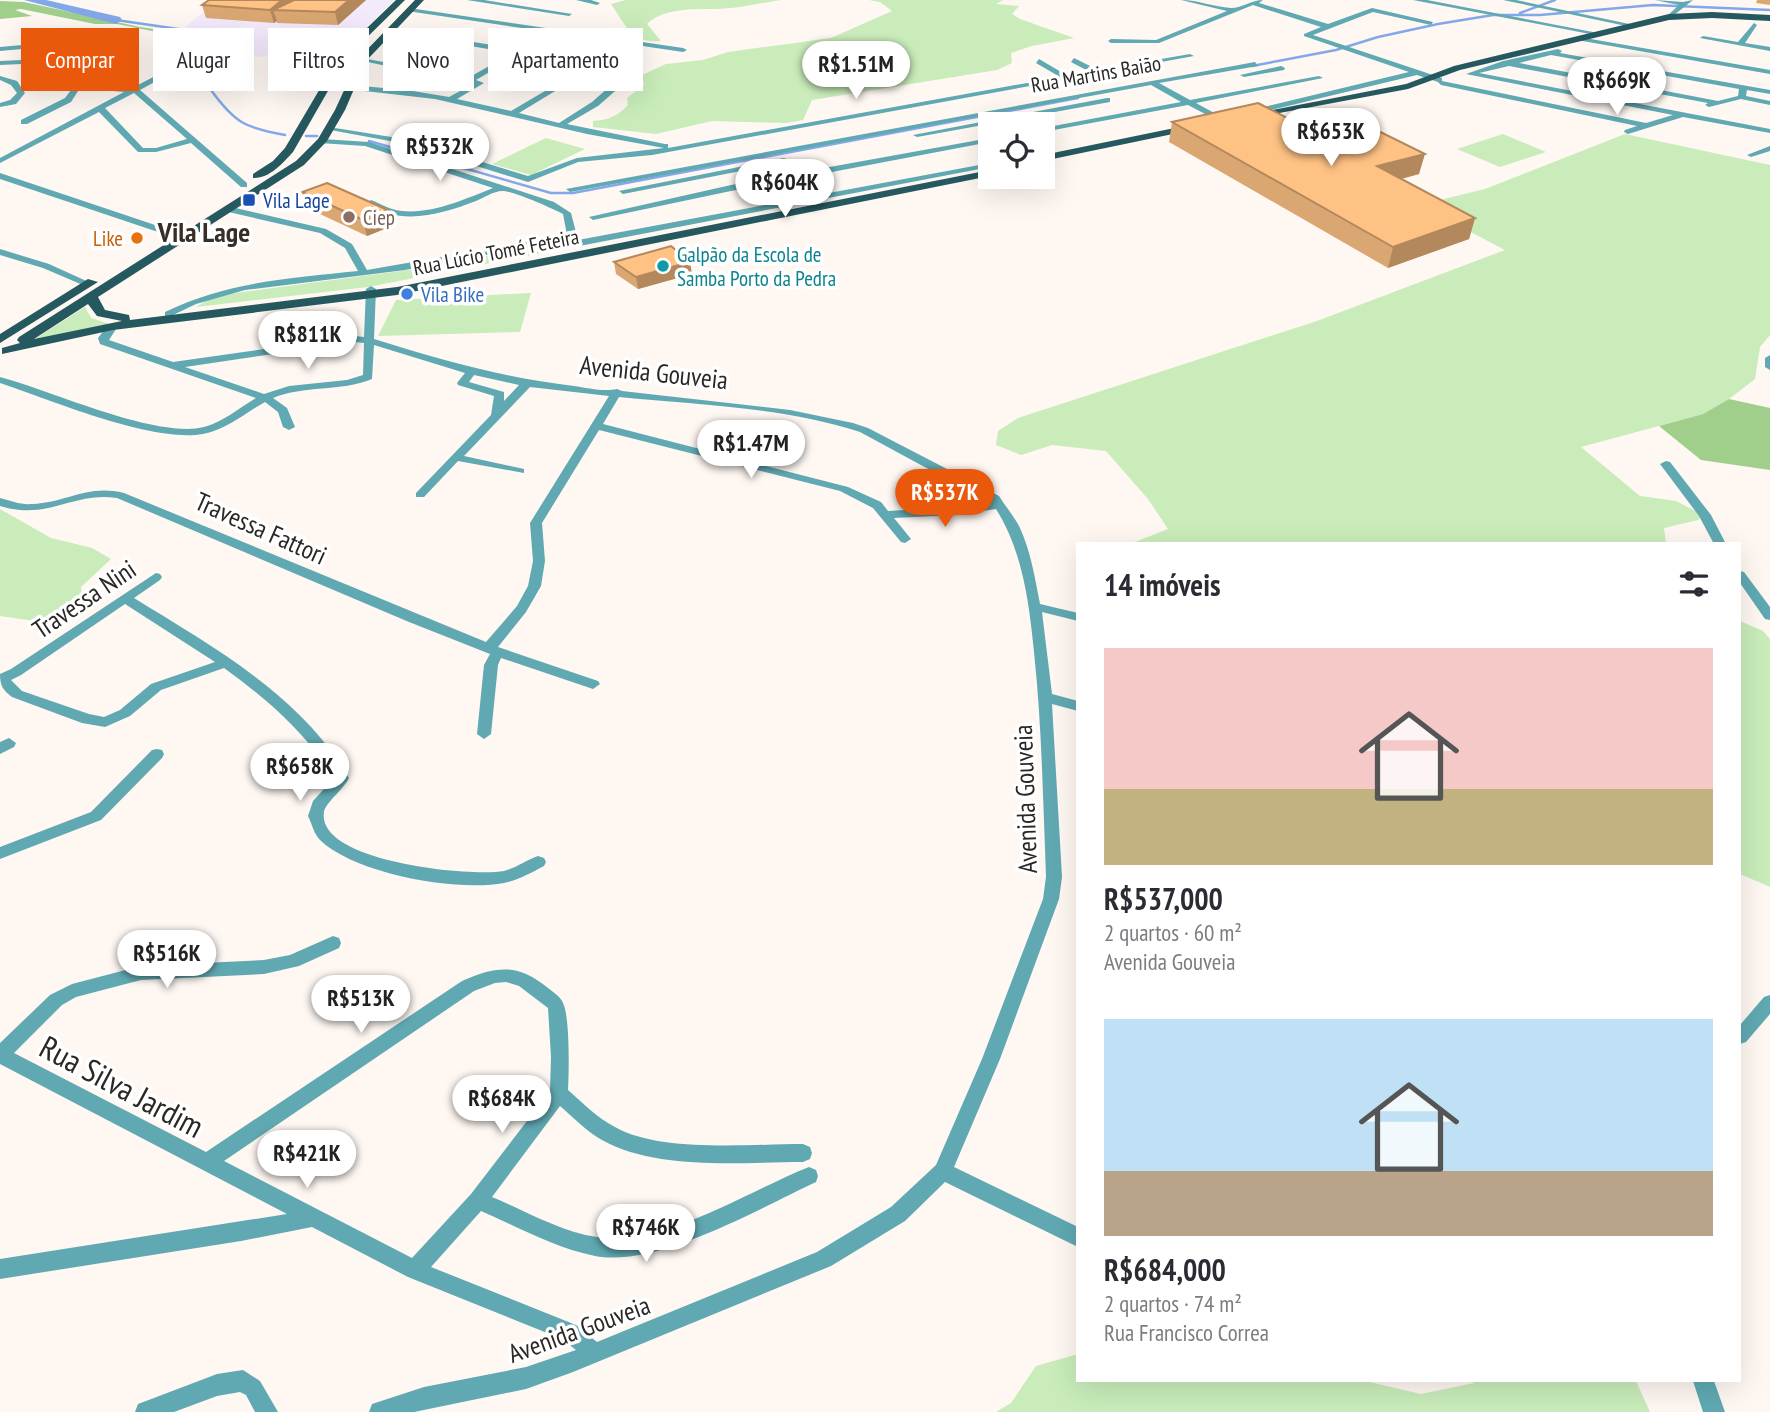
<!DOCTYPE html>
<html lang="pt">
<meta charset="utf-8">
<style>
:root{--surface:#fff;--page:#f2f2f3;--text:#2b2b33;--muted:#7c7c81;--accent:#ea580c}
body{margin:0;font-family:"PT Sans Narrow",sans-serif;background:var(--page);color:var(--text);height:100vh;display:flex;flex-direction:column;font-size:26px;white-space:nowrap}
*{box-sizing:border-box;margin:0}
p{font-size:23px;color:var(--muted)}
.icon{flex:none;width:38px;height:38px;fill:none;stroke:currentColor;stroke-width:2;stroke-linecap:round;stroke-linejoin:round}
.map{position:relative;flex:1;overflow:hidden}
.drawer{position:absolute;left:1076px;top:542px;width:665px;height:840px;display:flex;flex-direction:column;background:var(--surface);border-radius:0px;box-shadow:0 7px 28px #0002}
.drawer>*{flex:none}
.hud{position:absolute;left:21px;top:28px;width:665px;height:63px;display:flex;gap:14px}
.buttons{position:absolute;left:978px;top:112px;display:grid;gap:14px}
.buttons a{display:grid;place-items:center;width:77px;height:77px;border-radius:0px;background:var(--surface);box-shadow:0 7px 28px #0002;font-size:35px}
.price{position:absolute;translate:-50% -60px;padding:0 16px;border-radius:24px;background:#fff;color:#222;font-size:23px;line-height:46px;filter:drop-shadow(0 2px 4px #0008)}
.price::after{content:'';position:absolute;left:50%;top:42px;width:21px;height:16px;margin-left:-10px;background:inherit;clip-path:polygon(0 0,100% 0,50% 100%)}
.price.on{background:var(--accent);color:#fff}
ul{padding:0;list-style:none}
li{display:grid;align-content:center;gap:14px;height:371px;padding:0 28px}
li span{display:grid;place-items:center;height:217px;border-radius:0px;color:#555}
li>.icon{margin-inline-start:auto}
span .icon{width:126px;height:126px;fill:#fffc;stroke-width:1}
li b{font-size:30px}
h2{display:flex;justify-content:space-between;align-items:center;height:84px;padding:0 28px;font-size:30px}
.tag{padding:0 24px;border-radius:0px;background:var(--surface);box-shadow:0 7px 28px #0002;font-size:24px;line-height:63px}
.tag.on{background:var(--accent);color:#fff}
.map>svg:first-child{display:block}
.commercial{fill:#f3ebfc}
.green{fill:#c9ecba}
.forest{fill:#a0cf8c}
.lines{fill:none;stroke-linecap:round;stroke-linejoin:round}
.stream{stroke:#83a8ea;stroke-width:2.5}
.river{fill:#83a8ea;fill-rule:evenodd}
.minor{fill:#60a9b2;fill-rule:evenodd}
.major{fill:#25595f;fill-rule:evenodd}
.wall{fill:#daa772}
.shaded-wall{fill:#b2885c}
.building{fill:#fec284;stroke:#b2885c;stroke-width:2}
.transit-dot{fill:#1a4fb4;stroke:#fff;stroke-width:2.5}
.education-dot{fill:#8d6e63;stroke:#fff;stroke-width:2.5}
.food-dot{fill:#e8710a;stroke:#fff;stroke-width:2.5}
.culture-dot{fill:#0f9aa8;stroke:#fff;stroke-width:2.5}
.shop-dot{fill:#3f7fe0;stroke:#fff;stroke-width:2.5}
.labels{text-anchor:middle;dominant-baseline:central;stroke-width:7;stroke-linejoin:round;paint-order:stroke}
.far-street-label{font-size:21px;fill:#2b2724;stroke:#fff}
.far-transit-label{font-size:21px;fill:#164399;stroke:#fff;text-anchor:start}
.far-education-label{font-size:21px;fill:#785e54;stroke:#fff;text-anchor:start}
.far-food-label{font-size:21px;fill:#c56008;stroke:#fff;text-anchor:end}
.far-culture-label{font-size:21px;fill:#0d838f;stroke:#fff;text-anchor:start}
.far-shop-label{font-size:21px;fill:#366cbe;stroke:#fff;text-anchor:start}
.street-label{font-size:26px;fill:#2b2724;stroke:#fff}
.far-district-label{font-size:28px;font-weight:bold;fill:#362e27;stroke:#fff}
.near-street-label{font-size:32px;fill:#2b2724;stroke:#fff}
</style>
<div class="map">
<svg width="1770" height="1412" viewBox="0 0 1770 1412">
<rect width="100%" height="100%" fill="#fef7f2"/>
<!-- commercial -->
<path class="commercial" d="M219,0H394L360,34L349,40L335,56L238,57L242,35L185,27Z"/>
<!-- green -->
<path class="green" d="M626,0H781C760,3 737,9 715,9C694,9 663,8 647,24L661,41C632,44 625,24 611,4Z
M869,0H1003L996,4L1019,6L1012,14L1020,19L1074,38L1032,46L1011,53L1012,63L997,70L812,100L803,120L786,123L712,121L656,134L593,127V121C608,120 618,116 628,105L627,98L644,85L642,75L666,64L703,60L728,52L831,38L892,11L880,2Z
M1503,134L1546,152L1500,167L1457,149Z
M1625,134L1770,165V335L1760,347L1755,379L1729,399L1703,414L1581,447L1640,496L1676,501L1703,515L1698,520L1664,528L1666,544H1130L1168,529L1148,499L1106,451L1052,445L1021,455L996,445L998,431L1018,418L1317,321L1505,250L1419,205L1485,189Z
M546,138L585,149L531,175L492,164Z
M565,241L573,247L368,287L196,307L210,299L236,293L423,268Z
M531,293L520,332L378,336L396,300Z
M85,307L91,318L110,324L35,339Z
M0,509L51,538L92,548L111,559L81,587L82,598L41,622L0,616Z
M1740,621L1763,631L1770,639V887L1740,874Z
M1078,1354V1381H1365L1421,1394L1474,1383L1473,1381H1636L1650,1412H996L1011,1403L1036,1366Z"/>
<!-- forest -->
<path class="forest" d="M0,1L24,2L140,27L209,37L157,32L117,24H95L21,9L15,10L32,16L0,19Z
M1729,399L1770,408V470L1701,460L1659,426L1703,414Z"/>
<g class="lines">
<!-- stream -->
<path class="stream" d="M1520,13L1555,0
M116,20L233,37L227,63L211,90C235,123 245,128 285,135
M1252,66L1336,50L1378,37L1438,24L1493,15H1540L1653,5L1770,10
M306,136H317
M369,141L551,193H573L1078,98"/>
<!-- river -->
<path class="river" d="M24,0H46L120,17L122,20L116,24Z"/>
<!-- minor -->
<path class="minor" d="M467,0H484L572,14L569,16Z
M576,0H591L600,3L597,5Z
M1181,0C1198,0 1214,7 1231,8C1242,8 1252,0 1263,0L1259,3L1328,24L1372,8L1433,22L1431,25L1373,12L1313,35L1442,78V81L1646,123L1673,115L1466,74L1503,61L1558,49L1562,51L1560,53L1770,90V94L1747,90L1746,96L1770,101V105L1741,99L1709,107L1705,105L1708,103L1509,66L1479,73L1770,129V133L1683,117L1628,134L1624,132L1625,130L1637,126L1441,85L1438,82L1417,75L1250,115L1246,113L1247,111L1409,72L1304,36V34L1321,27L1253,5L1159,43H1111L1108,41L1111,39L1156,40L1227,11ZM1551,55L1739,89L1738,96L1718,101L1519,63Z
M1413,0H1427L1598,33L1595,35Z
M1503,0H1516L1634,25L1631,27Z
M1655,0L1683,2L1693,0L1669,19L1667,16L1679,5Z
M409,8L683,48L687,50L683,52L407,11Z
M1754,23L1757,25L1745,43L1770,47V51L1700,38L1703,36L1738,42Z
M390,29L518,49L534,41H538V43L476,80L484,83L457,99L511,111L562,81L566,83L565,85L519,113L559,123L592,102L624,74H630V78L598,106L567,124L665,144H668V148L1060,77L1036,63L1039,59L1068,76L1090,72L1071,62L1074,58L1098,70L1190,54L1194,56L652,155L578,162L528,182L406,144L325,129L329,127L410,140L528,176L577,158L664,148L587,134L435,99L347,89V85H350L407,90L449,97L473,84L358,60L362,58L468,78L512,53L388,32Z
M1579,37L1770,70V74L1577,40Z
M228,38L233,39L140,90L247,183V187H241L191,143L156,152H138L99,112L0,163V158L124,92L80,88L71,102L27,124H21V120L65,98L74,86L43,63L0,65V61L45,59L80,84L130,89L87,50L66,45L0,51V47L66,41L91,48L136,86ZM134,93L187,139L156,148H143L105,108Z
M1255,62L1258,66L1159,83L1190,100L1319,76L1323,78L1196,103L1229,121L1230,123L1226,125L1188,105L1043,132V128L1181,102L1151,85C957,120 764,157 570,192L566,189Z
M1281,66L1285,68L1284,70L1244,77L1240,75Z
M0,76L17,81L25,93L16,104L0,107V103L10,100L17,93L11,85L0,80Z
M1107,98H1110V102L917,137L913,135Z
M990,138V142L731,191L593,220L589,217L731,185Z
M322,139L369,142L554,202L571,213L578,240L990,163V167L574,247L571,246L569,240L405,270L245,290L196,304L171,316H165V312C226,282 291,278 358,271L345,248L320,233L224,211L223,209L227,206L326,229L352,244L367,270L567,235L563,214C551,208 514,191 502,191C494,191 483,198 476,201C442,214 400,227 367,203L371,200C381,204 391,210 402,211C433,214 465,199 493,188L365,146L319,143L318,141Z
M1770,146V151L1751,157L1747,155Z
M784,158L788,160L787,162L623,194L619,191Z
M0,173L173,231L175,233L167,235L0,179Z
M0,249L49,264L93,284L85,286L43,268L0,255Z
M371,286L376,289L374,339C441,360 505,378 574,386C587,388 605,392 617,389L622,391L790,410L853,423L868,428L999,496C1006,507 1014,516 1020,528C1031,552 1035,579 1040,604L1078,613V621L1042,612L1052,694L1078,701V711L1052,704L1062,877L1059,899L1000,1059L954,1167L1078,1227V1247L945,1182L905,1221L831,1266L573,1372L526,1389L414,1412H369L372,1404L424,1387L526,1367L576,1350L562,1339L408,1277L312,1227L241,1241L0,1279V1259L287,1214L0,1064V1043L50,995L72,984L141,966L264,960L290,955L333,936L339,938L341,943L339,948L299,966L264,974L141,980L76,997L62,1005L14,1053L206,1152L462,981C496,966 517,963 548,988C553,992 561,997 563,1003C570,1017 569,1072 568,1090C583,1103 597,1118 615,1127C660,1153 751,1144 803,1144L810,1147L812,1153L810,1159L803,1162C740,1162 658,1171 602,1140C586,1131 573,1117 560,1106L492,1197C526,1211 561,1232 597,1237C664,1247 748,1191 809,1167L816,1170L818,1176L816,1182C760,1208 657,1268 595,1256C555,1248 518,1227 481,1211L431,1267L576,1325L597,1342L817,1252L891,1207L936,1165L982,1059L1043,899L1046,877C1043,802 1042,727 1034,652C1029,603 1023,552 996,509L955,515L894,518L911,539L905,543L901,542L873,508L840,491L599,430L542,523L545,561L541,586L526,612L498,647L598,681L600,684L593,689L501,658L498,665L491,734L484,739L477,734L484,665L490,654L409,622L117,498C73,491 49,521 0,506V498C11,501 21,505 32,504C67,503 86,484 124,493L486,642L517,606L528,586L533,561L530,523L609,396L530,387L464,456L524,469V473L458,461L424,497H416V493L491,415L494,396L458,385L457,383L465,373L374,345L372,379C340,392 304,385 273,398L287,408L295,427L289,430L283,427L278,412L265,402C245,413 226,430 203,434C152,443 51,400 0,383V377C50,390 156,439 204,427C223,422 239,408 256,398L100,344L98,338L109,324L118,326L109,340L173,362L355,336L364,337L366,289ZM355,342L364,343L363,375L347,380L289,386L264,394L185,367ZM474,375L519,385L504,401V392L469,382ZM619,397C699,405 783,407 860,432L991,503L955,507L888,511L881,502L848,487L603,424ZM506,982L519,986L548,1008L551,1057L550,1091L471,1194L412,1258L224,1161L474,991L495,983Z
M1770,355V370L1765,367V358Z
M1666,461L1670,462L1711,515L1726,544H1714L1699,516L1660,464Z
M1740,571L1744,572L1770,607V620L1765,619L1740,583Z
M156,573L160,574L162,577L160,580L134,598C213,647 301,695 349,778C344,789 326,802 324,812C316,862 471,877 504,871C516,868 526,860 538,856L544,858L546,862L544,866C531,873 518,880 504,883C457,892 355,874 320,840C314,834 312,824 308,816L313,801L334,778C306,733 267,699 224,668L161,690L130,716L105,727L82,723L12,697C3,690 0,686 0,674L11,669ZM125,604L215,662L151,684L120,710L104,717L89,714L22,691L11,680L21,675Z
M9,738L16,743L14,747L0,754V742Z
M157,749L162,750L164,754L162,758L101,820L0,859V847L91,812L152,750Z
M1770,995V1014L1746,1042L1740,1044V1025L1764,997Z
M243,1370L260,1381L278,1412H255L246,1395L240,1392L217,1396L174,1412H135L138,1404L146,1401L217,1374Z
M1693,1381H1714L1725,1412H1703Z"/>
<!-- major -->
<path class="major" d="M396,0H405L348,56L293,152C283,163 269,179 253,178V174L273,161L285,148L341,53Z
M415,0H424L366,61L345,110L327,141L304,165L98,297L105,310L129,315L130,320L397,287L990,170V176L397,295L113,330L2,354V348L20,343L17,340L19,337L296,161L318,139L335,110L359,58ZM88,304L97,316L122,321L34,339Z
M1712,12L1770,15V21L1712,18L1669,20L1460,70L1408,89L1252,118L1247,115L1406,84L1454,66L1669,14Z
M1194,124L1199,127L1197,129L1043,161V155Z
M88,279L98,282L0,343V334Z"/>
</g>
<!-- wall -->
<path class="wall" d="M209,0H366L338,25L277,23V21L274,23L206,18L202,5Z
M1757,0H1770V5L1756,3Z
M1291,120L1419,174L1402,179L1475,218L1469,239L1388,268L1169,142L1172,122Z
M302,192L388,210L392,226L367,236L307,208Z
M614,262L692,274L638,289L616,274Z"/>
<!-- shaded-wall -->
<path class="shaded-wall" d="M282,0H301L273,10L277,21L274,23L270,10Z
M349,0H366L338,25L335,12Z
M1425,154L1419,174L1372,186L1377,166Z
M388,210L392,226L367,236L363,220Z
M1475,218L1469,239L1388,268L1393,247Z
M690,262L692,274L638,289L636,277Z"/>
<!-- building -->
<path class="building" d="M209,0H282L270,10L202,5Z
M294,0H349L335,12L273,10Z
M1258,103L1291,120L1336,110L1425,154L1377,166L1475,218L1393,247L1172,122Z
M327,183L388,210L363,220L302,192Z
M671,246L690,262L636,277L614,262Z"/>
<!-- markers -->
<rect class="transit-dot" x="242" y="193" width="14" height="14" rx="3.5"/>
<circle class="education-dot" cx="349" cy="217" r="7"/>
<circle class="food-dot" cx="137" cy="238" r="7"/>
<circle class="culture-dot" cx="663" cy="266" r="7"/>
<circle class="shop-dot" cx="407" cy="294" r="7"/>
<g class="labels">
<!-- far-street labels -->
<g class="far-street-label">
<text transform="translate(1096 74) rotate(-10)">Rua Martins Baião</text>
<text transform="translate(496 252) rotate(-11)">Rua Lúcio Tomé Feteira</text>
</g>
<!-- far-transit labels -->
<g class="far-transit-label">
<text x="263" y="200">Vila Lage</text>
</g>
<!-- far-education labels -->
<g class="far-education-label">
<text x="363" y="217">Ciep</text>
</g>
<!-- far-food labels -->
<g class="far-food-label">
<text x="123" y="238">Like</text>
</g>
<!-- far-culture labels -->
<g class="far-culture-label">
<text x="677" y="254">Galpão da Escola de<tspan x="677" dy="24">Samba Porto da Pedra</tspan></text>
</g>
<!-- far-shop labels -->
<g class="far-shop-label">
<text x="421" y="294">Vila Bike</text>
</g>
<!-- street labels -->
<g class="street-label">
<text transform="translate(654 372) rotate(6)">Avenida Gouveia</text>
<text transform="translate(261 528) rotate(24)">Travessa Fattori</text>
<text transform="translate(84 599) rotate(-34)">Travessa Nini</text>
<text transform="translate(1025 799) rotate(-92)">Avenida Gouveia</text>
<text transform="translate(579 1329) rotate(-20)">Avenida Gouveia</text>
</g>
<!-- far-district labels -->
<g class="far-district-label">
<text x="204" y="231">Vila Lage</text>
</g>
<!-- near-street labels -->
<g class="near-street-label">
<text transform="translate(122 1086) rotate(28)">Rua Silva Jardim</text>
</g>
</g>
</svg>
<div class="buttons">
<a><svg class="icon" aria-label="locate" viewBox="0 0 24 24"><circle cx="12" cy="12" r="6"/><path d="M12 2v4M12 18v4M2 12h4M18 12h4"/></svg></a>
</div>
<b class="price" style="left:856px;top:101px">R$1.51M</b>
<b class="price" style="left:1617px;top:117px">R$669K</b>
<b class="price" style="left:1331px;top:168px">R$653K</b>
<b class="price" style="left:440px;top:183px">R$532K</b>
<b class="price" style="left:785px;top:219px">R$604K</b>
<b class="price" style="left:308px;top:371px">R$811K</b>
<b class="price" style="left:751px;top:480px">R$1.47M</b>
<b class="price on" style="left:945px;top:529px">R$537K</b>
<b class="price" style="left:300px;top:803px">R$658K</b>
<b class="price" style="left:167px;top:990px">R$516K</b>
<b class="price" style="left:361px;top:1035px">R$513K</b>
<b class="price" style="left:502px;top:1135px">R$684K</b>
<b class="price" style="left:307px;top:1190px">R$421K</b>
<b class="price" style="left:646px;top:1264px">R$746K</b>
<div class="hud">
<a class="tag on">Comprar</a>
<a class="tag">Alugar</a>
<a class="tag">Filtros</a>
<a class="tag">Novo</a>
<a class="tag">Apartamento</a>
</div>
<section class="drawer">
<h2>14 imóveis<svg class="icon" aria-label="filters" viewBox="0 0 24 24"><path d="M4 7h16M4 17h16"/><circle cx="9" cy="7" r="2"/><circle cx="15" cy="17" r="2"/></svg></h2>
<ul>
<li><span style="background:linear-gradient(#f6c9c9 65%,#c2b280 0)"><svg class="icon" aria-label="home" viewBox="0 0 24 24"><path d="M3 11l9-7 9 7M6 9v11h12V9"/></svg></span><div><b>R$537,000</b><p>2 quartos · 60 m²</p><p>Avenida Gouveia</p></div></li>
<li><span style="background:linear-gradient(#bfe0f5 70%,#b9a48a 0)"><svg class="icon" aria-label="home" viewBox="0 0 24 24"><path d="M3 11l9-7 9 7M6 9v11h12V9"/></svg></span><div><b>R$684,000</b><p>2 quartos · 74 m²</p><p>Rua Francisco Correa</p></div></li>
</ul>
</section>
</div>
